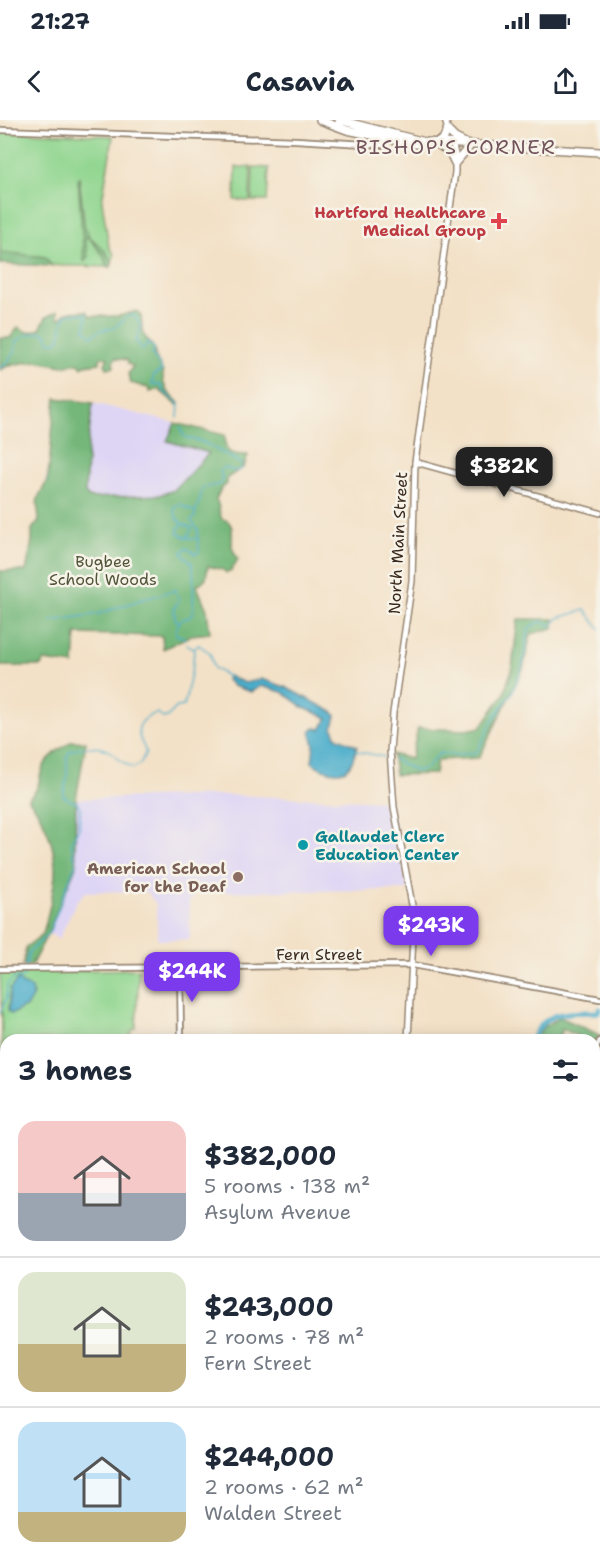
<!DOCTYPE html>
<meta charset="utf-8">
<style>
:root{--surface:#fff;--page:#f6f6f7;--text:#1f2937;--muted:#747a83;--line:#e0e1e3;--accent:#7c3aed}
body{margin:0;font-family:"Shantell Sans",sans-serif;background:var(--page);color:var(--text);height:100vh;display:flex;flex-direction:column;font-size:22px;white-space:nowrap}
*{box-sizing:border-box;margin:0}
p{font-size:20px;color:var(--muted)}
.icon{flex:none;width:33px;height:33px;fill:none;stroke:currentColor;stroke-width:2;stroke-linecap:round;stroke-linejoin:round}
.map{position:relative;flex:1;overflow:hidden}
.panel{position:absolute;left:0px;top:914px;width:600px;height:536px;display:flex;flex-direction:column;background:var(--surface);border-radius:18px 18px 0 0;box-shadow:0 3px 15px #0003}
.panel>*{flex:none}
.price{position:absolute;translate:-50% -51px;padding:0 14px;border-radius:12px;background:var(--accent);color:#fff;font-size:20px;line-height:39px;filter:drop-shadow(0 2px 3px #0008)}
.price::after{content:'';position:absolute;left:50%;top:36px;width:18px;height:14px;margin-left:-9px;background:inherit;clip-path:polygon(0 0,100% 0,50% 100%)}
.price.on{background:#222;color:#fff}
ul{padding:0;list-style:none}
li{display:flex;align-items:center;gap:18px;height:150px;padding:0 18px}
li+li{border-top:2px solid var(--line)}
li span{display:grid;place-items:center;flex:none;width:168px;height:120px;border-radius:18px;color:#555}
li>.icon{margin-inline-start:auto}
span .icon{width:72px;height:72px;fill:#fffc;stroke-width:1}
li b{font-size:26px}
h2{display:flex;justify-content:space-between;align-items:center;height:72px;padding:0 18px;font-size:26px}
.status{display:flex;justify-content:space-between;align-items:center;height:42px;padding:0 30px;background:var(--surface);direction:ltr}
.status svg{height:16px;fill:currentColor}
header{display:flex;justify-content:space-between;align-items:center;height:78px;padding:0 18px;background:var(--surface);font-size:27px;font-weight:700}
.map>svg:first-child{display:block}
.built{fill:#ded5f5}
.green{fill:#91d690;stroke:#668057;stroke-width:1.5}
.forest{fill:#74b77a;stroke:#58704c;stroke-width:1.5}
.water{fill:#4cadcb;stroke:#446c74;stroke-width:1.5}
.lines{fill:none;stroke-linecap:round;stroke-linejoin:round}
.stream{stroke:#4cadcb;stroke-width:1.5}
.river{stroke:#4cadcb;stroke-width:5}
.secondary-casing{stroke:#978672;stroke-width:8}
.primary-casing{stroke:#978672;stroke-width:8}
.highway-casing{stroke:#978672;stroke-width:10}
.secondary{stroke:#fff;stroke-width:4.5}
.primary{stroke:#fff;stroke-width:5}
.highway{stroke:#fff;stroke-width:7}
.health-dot{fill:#e0444e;stroke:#f7f3e8;stroke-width:2}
.culture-dot{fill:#0f9aa8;stroke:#f7f3e8;stroke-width:2}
.education-dot{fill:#8d6e63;stroke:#f7f3e8;stroke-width:2}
.labels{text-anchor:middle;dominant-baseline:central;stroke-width:5;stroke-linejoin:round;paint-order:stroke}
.health-label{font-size:16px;font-weight:bold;fill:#be3a42;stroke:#f7f3e8;text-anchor:end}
.street-label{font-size:16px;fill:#3b2a1e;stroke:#f7f3e8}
.park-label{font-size:16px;fill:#50553a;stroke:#f7f3e8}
.culture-label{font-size:16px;font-weight:bold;fill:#0d838f;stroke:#f7f3e8;text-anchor:start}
.education-label{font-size:16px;font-weight:bold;fill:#785e54;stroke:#f7f3e8;text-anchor:end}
.quarter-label{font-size:20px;letter-spacing:1.5px;fill:#72535b;stroke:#f7f3e8}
</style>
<div class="status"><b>21:27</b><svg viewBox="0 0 49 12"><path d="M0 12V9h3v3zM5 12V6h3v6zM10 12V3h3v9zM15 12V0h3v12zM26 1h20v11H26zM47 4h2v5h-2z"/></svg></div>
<header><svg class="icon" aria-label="back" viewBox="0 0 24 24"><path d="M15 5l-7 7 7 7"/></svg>Casavia<svg class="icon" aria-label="share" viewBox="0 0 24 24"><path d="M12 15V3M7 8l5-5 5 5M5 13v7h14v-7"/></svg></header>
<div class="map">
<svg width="600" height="1448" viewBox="0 0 600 1448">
<rect width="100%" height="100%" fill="#f7f3e8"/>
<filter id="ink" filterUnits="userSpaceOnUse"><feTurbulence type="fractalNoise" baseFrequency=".0167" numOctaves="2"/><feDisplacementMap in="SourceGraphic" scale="12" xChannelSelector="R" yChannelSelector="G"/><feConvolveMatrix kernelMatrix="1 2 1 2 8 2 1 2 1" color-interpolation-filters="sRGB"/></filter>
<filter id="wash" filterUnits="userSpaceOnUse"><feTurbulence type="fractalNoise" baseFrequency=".008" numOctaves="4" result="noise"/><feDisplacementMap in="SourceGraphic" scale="24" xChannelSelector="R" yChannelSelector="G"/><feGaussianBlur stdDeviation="1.35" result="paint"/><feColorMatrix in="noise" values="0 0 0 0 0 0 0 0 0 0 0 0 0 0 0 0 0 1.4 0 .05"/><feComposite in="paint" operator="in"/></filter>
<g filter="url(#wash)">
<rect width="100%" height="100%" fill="#f3e1c7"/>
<!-- built -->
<path class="built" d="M63,278L93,283L224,315L199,374L41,382Z
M225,675L390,681L408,770L196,772L189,781L190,819L158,820L156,784L148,773L143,771L86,772L76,782L59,819L48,813L77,744L75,731L76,679Z
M594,1352H600V1448H516L515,1443H594Z"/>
<!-- green -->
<path class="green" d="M0,11L113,16L102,81L109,127L114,135L111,147L0,144Z
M236,47H251L250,81L235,80Z
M253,47L269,48L267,81H252Z
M139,849L136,908L132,910L129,919L6,920V1044L0,1049L2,888L0,852Z"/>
<!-- forest -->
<path class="forest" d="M79,57L85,109L87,110L88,115L105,131L112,142L111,147H107L103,135L88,117H85L88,137L84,141L78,58Z
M0,126V132L45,137L52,146L0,144Z
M58,191V197L60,199L67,192L86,191L91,196H119L137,191L141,196L143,214L155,229V235L163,252V261L167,271L179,283L177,285L158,269L150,272L149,268C142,267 137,264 130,263L128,254L133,246L128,244L127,240L116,238L113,241L114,247L107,248L105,244L108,238L103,237L100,239V243L85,245L82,247L79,243L63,246L36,241L10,245L0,250V218H10L18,207C27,213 28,213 40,209L46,197Z
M56,278L93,283L88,322L85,373L90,378L159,375L174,370L209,333L167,321L175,303L225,315C224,335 232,335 248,335L244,347L227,358V364L221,369L216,379C220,386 218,392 222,399C235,401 232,414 232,425C232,430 236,435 238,439L231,451L227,453L223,450L208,446L206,458L197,466L207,490L210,513L191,515L163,529L162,516L76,514L74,545L44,541L41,546H0V451H26L32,421V409L39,401C39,393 36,384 38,378C41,370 47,365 48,356C51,330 52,304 56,278Z
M518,499H554V508L531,514L523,549L479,638L437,640L435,654L395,655L392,634L411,639L418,608L466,610L481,607L504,574L512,548Z
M72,621L86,622L76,679L75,731L77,744L48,813L31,846L23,845L26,827L43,814C48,794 54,773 55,753C56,729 45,697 28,679C43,665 36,663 43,648C47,637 63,627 72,621Z
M560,897L600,915L594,925V920L583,919L563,909L560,914L568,918L567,919H537L542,908Z"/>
<!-- water -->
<path class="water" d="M228,556L245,563L261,559L285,567L333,592L336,596L333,607L336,617L357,626C355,633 353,643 348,648C339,657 319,649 312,642L314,624L310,611L314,608L321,609L328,598L304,588L282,572L261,566L251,572L233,566L227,560Z
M18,859L22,864L32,868L33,875L27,886L12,894L8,891L10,869Z"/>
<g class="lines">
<!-- stream -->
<path class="stream" d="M0,247H3L14,234L17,221L26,215L42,212L47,215L49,221L55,222L59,220L64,198L67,194H87L85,210L92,216L100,210L114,208L130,195L135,196L141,207L136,221L143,230L148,222L155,229L152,233L162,250L154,255L152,264L161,265L163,271L179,284L178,298
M181,308L183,315L187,318L203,322L242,344L241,350L235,351L224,348L220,351L222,358L221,364L202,368L200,380L195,392L179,384L174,387L176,397L182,404L178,409V414L187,418L198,419L199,432L196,434L186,428L182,432L183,435C186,438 189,439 191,442C195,447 193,484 193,493L190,497L181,500L176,509V515L181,516L185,519
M195,393V397L191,401L198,410V417
M183,404L192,408L187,418
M136,481L176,470L179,482C171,487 175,494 176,501H179
M51,501L98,494L134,482
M187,524L193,528
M356,631L389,638
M394,639L415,651L426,648L440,633L453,635L477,632L494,598L512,573L522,549L529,508C538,502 541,499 551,506L558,498L585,490L600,509
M0,893L6,879L7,865L15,857L21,858L24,856L28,833L49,813L76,743L71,722L79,708L80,688L78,684L63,676L67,657V637L69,632C80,626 100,625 111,632C119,638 123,645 134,648L140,644L146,632C141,620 133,610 144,600C149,596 151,594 158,593L163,598L167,597L177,587L184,586L193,544L194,528L199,525L210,533L214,548L229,557"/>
<!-- river -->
<path class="river" d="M532,920C546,888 568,893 598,892L600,889
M485,1448L486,1443"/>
</g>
</g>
<g filter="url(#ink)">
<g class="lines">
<defs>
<path id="secondary" d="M0,10L296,20L382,25L383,17
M415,342L600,393
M180,847L181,920
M0,849L413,845L600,879
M594,931L600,921
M0,1441H6
M51,1443L171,1448
M511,1443L512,1448
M440,1448L441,1443"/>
<path id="primary" d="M445,0L449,13
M408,920L414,796L394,687L390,631L393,593L412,461L415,342L455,52V34L452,22
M594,1182H600
M0,1256L6,1255
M253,1448L256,1443"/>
<path id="highway" d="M320,0L347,10L416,24L425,22L600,32
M339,0L425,22
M437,23L444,18L447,10L455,18L467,24
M439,25L450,33L455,43L470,26"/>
</defs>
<!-- secondary casing -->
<use href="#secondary" class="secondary-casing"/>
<!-- primary casing -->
<use href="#primary" class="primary-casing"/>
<!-- highway casing -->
<use href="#highway" class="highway-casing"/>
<!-- secondary -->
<use href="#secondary" class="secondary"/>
<!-- primary -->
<use href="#primary" class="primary"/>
<!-- highway -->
<use href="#highway" class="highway"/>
</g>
</g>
<!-- markers -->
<path class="health-dot" d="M496 92h6v6h6v6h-6v6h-6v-6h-6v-6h6z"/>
<circle class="culture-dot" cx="303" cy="725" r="6"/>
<circle class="education-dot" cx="238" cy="757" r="6"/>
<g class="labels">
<!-- health labels -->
<g class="health-label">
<text x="486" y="92">Hartford Healthcare<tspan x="486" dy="18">Medical Group</tspan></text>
</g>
<!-- street labels -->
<g class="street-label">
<text transform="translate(398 423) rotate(-87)">North Main Street</text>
<text x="319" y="834">Fern Street</text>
</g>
<!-- park labels -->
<g class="park-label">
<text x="103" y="441">Bugbee<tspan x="103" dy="18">School Woods</tspan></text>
</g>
<!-- culture labels -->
<g class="culture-label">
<text x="315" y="716">Gallaudet Clerc<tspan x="315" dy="18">Education Center</tspan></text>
</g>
<!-- education labels -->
<g class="education-label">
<text x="226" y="748">American School<tspan x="226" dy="18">for the Deaf</tspan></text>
</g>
<!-- quarter labels -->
<g class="quarter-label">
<text x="456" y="27">BISHOP'S CORNER</text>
</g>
</g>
</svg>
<b class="price on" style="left:504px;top:378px">$382K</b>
<b class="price" style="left:431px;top:837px">$243K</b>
<b class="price" style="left:192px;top:883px">$244K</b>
<section class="panel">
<h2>3 homes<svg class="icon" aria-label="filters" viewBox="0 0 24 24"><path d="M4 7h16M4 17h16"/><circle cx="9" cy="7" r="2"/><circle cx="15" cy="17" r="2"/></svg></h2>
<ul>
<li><span style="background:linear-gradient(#f6c9c9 60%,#9aa5b1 0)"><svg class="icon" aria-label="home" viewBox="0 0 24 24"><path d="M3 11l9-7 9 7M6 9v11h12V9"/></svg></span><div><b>$382,000</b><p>5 rooms · 138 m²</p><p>Asylum Avenue</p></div></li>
<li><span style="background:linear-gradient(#dfe7d0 60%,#c2b280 0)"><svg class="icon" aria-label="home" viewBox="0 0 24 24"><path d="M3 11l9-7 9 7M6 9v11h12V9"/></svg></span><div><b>$243,000</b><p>2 rooms · 78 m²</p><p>Fern Street</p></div></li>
<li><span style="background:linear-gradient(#bfe0f5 75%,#c2b280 0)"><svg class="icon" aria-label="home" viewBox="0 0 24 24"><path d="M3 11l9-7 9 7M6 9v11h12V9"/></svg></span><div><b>$244,000</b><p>2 rooms · 62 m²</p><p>Walden Street</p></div></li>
</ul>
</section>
</div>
